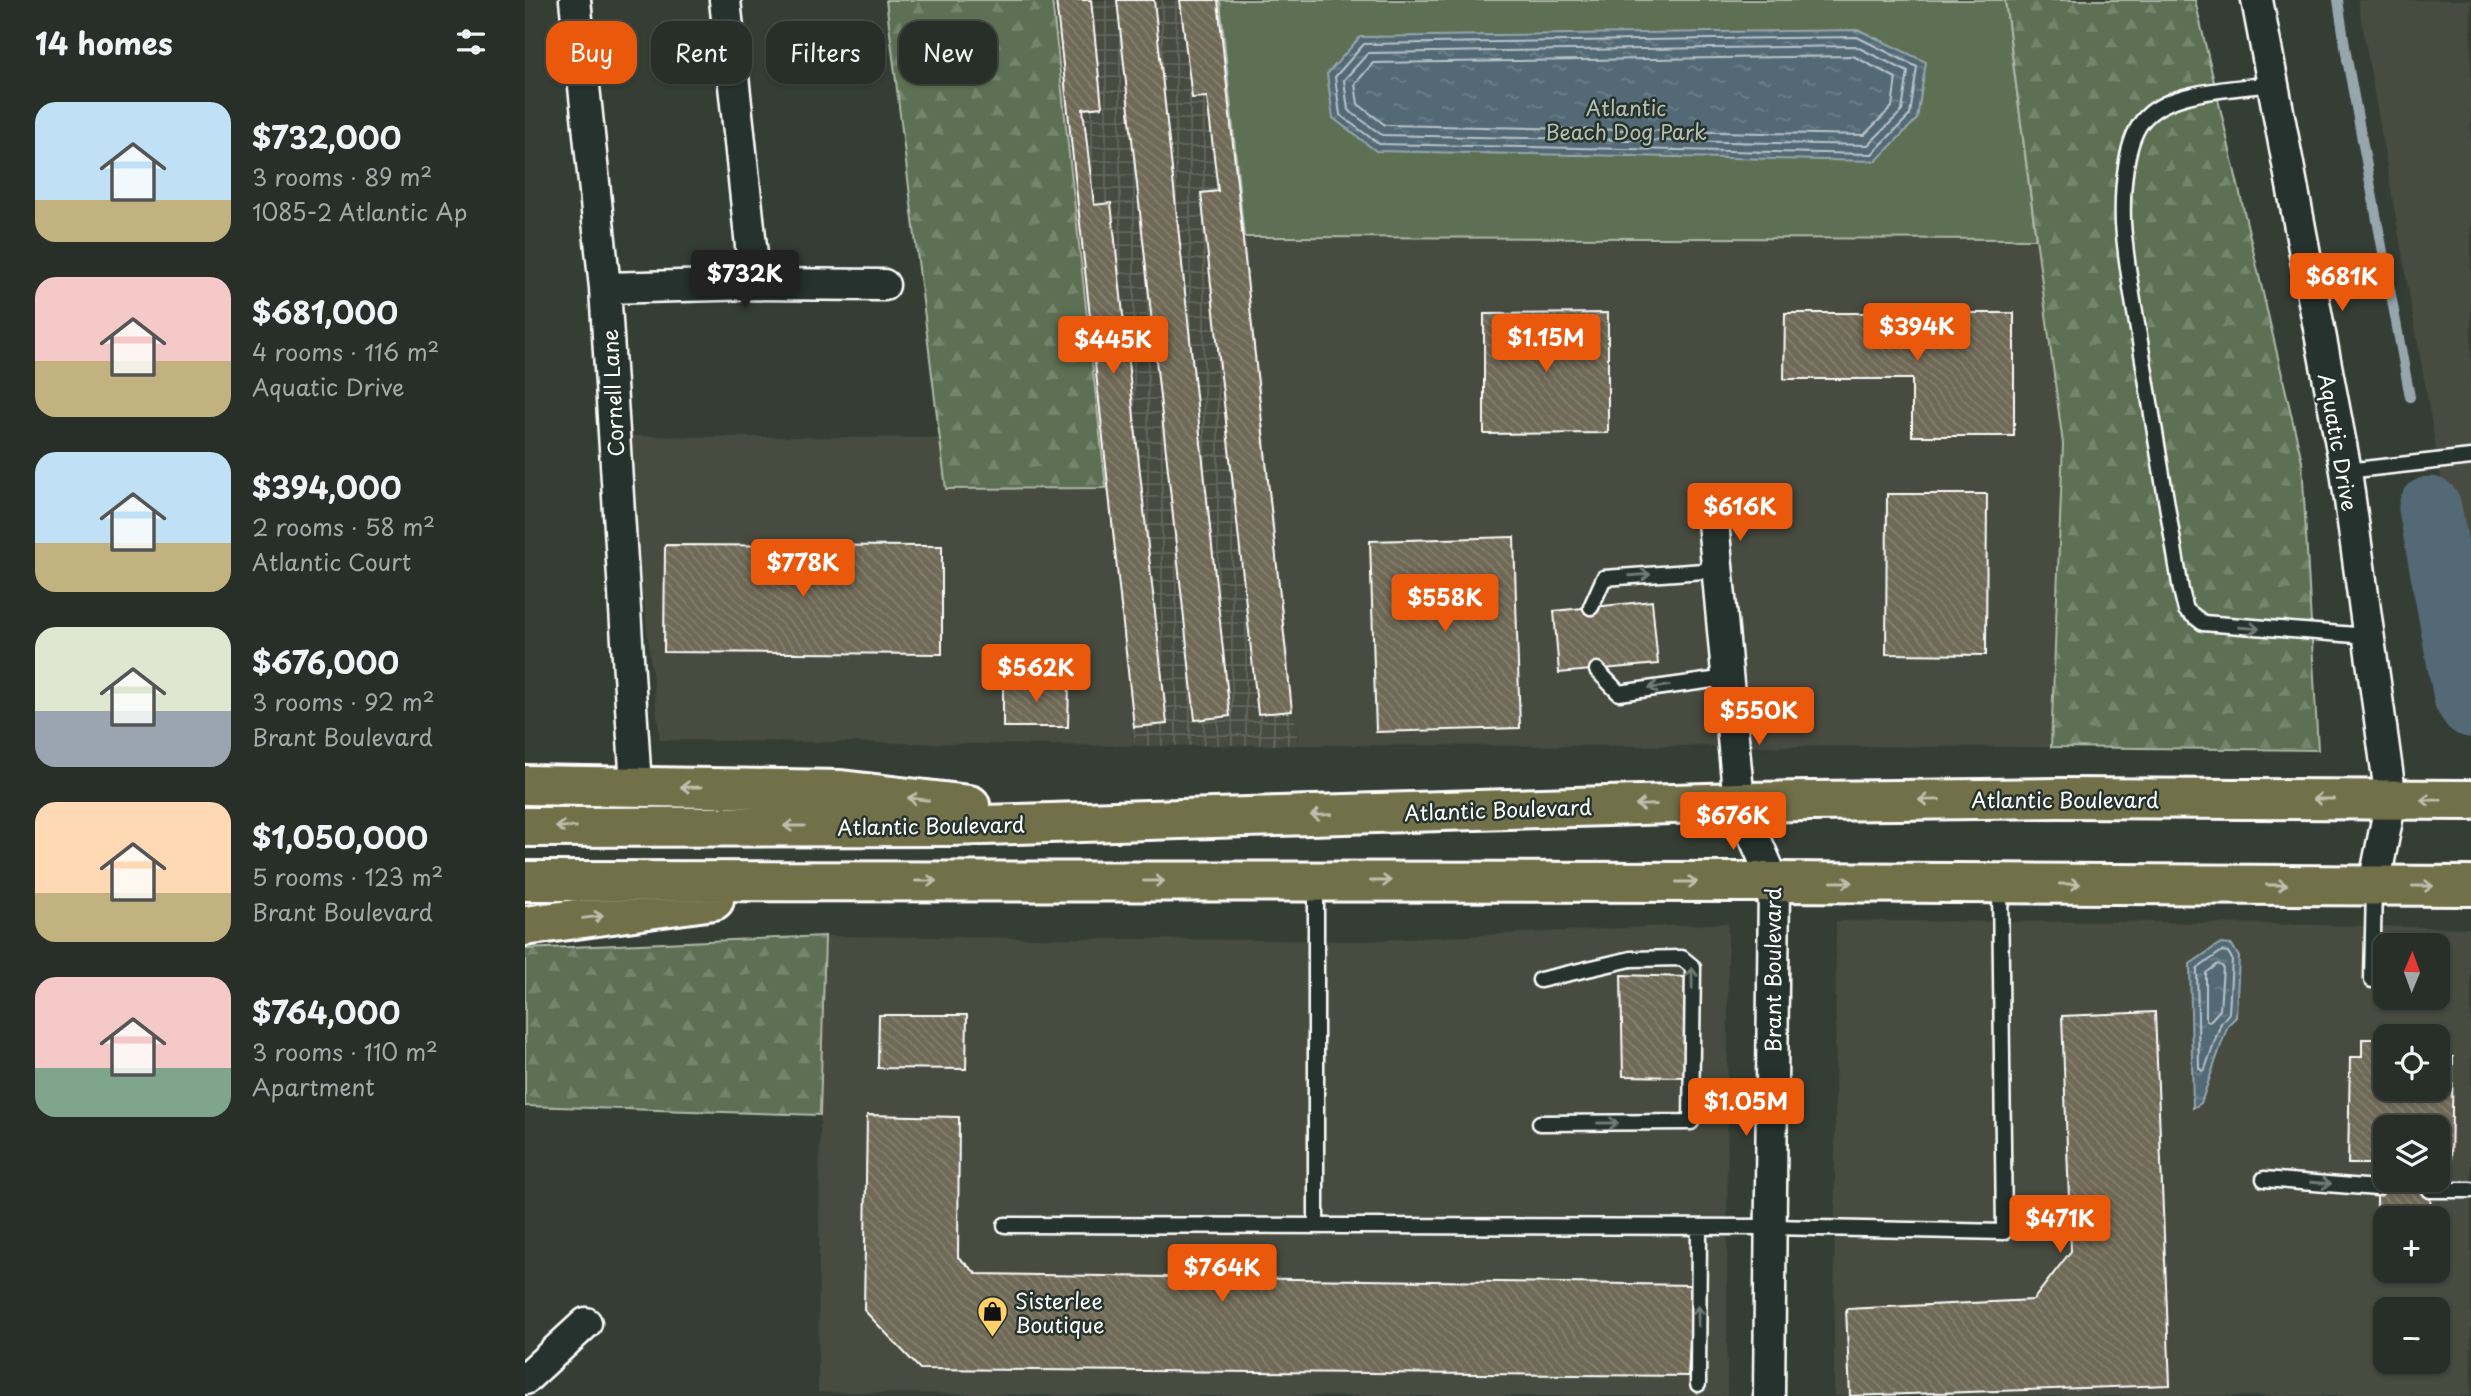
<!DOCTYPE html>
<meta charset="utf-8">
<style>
:root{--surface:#282e28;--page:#343a34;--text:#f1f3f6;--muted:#a5a8a8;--line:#444a45;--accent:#ea580c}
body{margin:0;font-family:"Playpen Sans",sans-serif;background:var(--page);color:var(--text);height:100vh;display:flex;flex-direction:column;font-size:26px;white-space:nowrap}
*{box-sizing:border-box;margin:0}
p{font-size:23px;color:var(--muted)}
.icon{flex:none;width:38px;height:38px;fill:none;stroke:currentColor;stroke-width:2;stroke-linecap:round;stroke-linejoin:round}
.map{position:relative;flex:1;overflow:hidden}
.drawer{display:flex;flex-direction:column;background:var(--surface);width:525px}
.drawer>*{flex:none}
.hud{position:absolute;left:21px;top:21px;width:665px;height:63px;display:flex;gap:14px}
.needle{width:46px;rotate:1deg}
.buttons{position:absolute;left:1848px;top:933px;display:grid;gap:14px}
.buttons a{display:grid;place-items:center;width:77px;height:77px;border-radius:14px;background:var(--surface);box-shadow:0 2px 5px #0004,0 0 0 2px var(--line);font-size:35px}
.price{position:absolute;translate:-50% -60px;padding:0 16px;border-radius:7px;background:var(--accent);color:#fff;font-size:23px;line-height:46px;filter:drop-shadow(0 2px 4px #0008)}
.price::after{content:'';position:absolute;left:50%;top:42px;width:21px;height:16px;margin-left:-10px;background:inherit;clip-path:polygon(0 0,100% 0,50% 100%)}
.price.selected{background:#222;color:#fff}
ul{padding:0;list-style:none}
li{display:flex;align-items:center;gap:21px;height:175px;padding:0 35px}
li span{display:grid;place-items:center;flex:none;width:196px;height:140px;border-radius:21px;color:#555}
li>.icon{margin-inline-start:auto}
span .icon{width:84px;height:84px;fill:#fffc;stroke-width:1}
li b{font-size:30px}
h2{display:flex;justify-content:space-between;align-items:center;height:84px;padding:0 35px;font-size:30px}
.pill{padding:0 24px;border-radius:21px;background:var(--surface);box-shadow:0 2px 5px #0004,0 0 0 2px var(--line);font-size:24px;line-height:63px}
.pill.selected{background:var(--accent);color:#fff}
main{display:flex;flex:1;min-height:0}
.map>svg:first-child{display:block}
.built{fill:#464b3f;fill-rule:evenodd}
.industrial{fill:url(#industrial-grid)}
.green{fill:#5d7053;stroke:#aeb8a9;stroke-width:2}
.forest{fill:url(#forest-firs);stroke:#aeb8a9;stroke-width:2}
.water{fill:url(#water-ripples);stroke:#97a6ad;stroke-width:2}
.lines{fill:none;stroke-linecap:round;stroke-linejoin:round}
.shore{stroke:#bac3c8;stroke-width:2}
.stream{stroke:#97a6ad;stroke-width:10}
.river{stroke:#526a76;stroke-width:63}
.building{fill:url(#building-back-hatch);stroke:#fff;stroke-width:2}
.lane-casing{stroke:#fff;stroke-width:19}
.street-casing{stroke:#fff;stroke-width:35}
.highway-casing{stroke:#fff;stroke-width:44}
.lane{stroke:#26332d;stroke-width:14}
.street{stroke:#26332d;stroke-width:30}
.highway{stroke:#726f4a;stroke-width:38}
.oneway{stroke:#727a76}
.oneway2{stroke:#c0beae}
.labels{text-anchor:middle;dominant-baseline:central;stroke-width:5;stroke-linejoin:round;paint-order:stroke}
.park-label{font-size:21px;fill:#b6bfb2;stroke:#26332d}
.street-label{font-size:21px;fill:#fff;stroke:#26332d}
.poi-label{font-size:21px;fill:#fff;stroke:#26332d;text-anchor:start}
</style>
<main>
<section class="drawer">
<h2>14 homes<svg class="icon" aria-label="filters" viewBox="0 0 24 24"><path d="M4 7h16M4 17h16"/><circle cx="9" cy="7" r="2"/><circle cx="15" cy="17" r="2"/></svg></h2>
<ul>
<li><span style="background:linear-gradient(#bfe0f5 70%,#c2b280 0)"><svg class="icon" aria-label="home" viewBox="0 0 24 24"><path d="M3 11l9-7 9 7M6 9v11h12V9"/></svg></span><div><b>$732,000</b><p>3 rooms · 89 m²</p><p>1085-2 Atlantic Ap</p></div></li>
<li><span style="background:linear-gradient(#f6c9c9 60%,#c2b280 0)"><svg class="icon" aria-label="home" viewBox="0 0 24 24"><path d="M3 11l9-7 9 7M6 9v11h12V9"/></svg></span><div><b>$681,000</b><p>4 rooms · 116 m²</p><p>Aquatic Drive</p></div></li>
<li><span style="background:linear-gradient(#bfe0f5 65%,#c2b280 0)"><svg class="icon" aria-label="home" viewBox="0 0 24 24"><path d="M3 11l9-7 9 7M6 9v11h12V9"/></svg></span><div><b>$394,000</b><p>2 rooms · 58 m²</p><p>Atlantic Court</p></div></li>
<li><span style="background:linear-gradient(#dfe7d0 60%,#9aa5b1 0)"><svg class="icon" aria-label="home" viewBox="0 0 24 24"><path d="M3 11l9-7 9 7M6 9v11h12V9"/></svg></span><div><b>$676,000</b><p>3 rooms · 92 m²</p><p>Brant Boulevard</p></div></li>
<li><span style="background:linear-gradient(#ffd9b3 65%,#c2b280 0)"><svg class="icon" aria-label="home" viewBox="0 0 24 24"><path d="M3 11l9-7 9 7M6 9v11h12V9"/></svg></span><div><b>$1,050,000</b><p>5 rooms · 123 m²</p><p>Brant Boulevard</p></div></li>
<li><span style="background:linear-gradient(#f6c9c9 65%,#7fa58c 0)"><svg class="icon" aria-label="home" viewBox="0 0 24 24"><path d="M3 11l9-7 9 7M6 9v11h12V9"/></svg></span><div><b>$764,000</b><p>3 rooms · 110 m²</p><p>Apartment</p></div></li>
</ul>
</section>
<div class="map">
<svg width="1946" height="1396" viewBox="0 0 1946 1396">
<defs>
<pattern id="industrial-grid" width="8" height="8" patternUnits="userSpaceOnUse" patternTransform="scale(1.75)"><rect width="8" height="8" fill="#464b3f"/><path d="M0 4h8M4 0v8" fill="none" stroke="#62665c"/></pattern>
<pattern id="forest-firs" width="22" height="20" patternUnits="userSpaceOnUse" patternTransform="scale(1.75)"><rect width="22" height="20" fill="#5d7053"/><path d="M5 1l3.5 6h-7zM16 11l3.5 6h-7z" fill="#75856d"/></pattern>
<pattern id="water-ripples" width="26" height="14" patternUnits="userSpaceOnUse" patternTransform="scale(1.75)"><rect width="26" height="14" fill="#526a76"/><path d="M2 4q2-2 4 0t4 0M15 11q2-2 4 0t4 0" fill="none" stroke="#6c808b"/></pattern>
<pattern id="building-back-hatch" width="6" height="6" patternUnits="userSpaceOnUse" patternTransform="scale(1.75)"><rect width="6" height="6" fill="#6f6957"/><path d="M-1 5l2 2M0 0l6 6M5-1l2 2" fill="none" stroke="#858070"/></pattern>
</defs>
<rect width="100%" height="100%" fill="#353e35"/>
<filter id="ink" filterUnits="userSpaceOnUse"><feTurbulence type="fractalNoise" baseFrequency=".0143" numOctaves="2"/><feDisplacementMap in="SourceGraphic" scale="14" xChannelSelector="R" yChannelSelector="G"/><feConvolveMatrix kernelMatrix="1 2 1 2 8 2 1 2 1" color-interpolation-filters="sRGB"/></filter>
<g filter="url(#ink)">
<!-- built -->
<path class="built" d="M1833,0H1946V585L1920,500Z
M719,237L1511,239L1538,444L1526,747L773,745Z
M99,436L415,438L422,489L581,488L610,746L135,740Z
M1311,921L1633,922L1946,928V1396H1309ZM1860,945H1913V998H1860ZM1860,1036H1913V1088H1860ZM1860,1127H1913V1180H1860ZM1860,1218H1913V1270H1860ZM1860,1309H1913V1362H1860Z
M1203,923L1202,1396H587L293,1392L295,1115L300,936L837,941Z"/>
<!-- industrial -->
<path class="industrial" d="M527,0H695L773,745L610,746Z"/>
<!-- green -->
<path class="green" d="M695,0H1480L1511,239L719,237Z"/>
<!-- forest -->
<path class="forest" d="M361,0H527L581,488L421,489Z
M1480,0H1670L1777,461L1793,750L1526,747L1538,444Z
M300,936L295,1115L0,1106V949Z"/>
<!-- water -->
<path class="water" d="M1334,30L1401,62L1392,119L1351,161L851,151L808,118L802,74L835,37Z
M1694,944L1707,945L1714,957L1711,1017L1703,1025L1676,1103L1668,1108L1665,964Z"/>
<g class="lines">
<!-- shore -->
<path class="shore" d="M1332,37L1392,67L1385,115L1347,154L854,144L815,115L810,77L839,44Z
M1330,46L1383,72L1377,111L1343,145L857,135L823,110L819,80L843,53Z
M1328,56L1371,78L1367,107L1339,135L860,125L833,104L830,84L848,63Z
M1697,951L1703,952L1707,959L1704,1013L1696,1023L1680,1069L1677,1071L1674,1068L1672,969Z
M1693,964L1698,967L1695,1010L1684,1022L1681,1019V973Z"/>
<!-- stream -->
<path class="stream" d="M1813,0L1822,59L1885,397"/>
<!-- river -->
<path class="river" d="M1905,508L1940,697L1946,706"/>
</g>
<!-- building -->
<path class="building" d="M531,0H566L577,107L558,109L569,205L586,203L642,724L609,727Z
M592,0H629L705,716L670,720Z
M655,0H693L767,711L733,714L676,193L693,191L682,97L667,98Z
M1083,313V433L959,434V314Z
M1260,313H1489V436H1387V379H1259Z
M1362,494H1462L1461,655L1361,654Z
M989,537L995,728L851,732L845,541Z
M140,545L417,546V654L139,652Z
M1127,601L1133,664L1034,673L1029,611Z
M478,682H544L543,727H478Z
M1096,975L1161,977L1160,1077L1098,1076Z
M1630,1012L1645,1385L1325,1396L1321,1309L1508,1300L1546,1251L1537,1016Z
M354,1015H442L441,1069L353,1068Z
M1837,1039H1860V1088H1913V1056L1928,1057L1926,1166H1913V1127H1860V1164H1823L1825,1057H1837Z
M342,1115L434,1117L433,1257L452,1274L1168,1285L1163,1376L395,1369L339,1310Z
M1853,1164H1860V1180H1906L1905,1218H1860V1238H1851Z"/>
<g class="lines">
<defs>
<path id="lane" d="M1747,84C1711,89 1647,90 1621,117C1599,138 1597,194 1598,223C1601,269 1611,315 1618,360C1631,437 1643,514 1656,590L1661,610L1678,623L1843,636
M1821,471L1946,457
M1066,607L1079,578L1193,570
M1072,670L1094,693L1202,678
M1015,980L1106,959L1157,958L1168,967L1166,1122L1015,1123
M1847,980L1849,887
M1739,1179L1852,1188
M1905,1190H1946
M480,1225L1246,1227L1479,1232L1475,884
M791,1226V883
M1173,1384L1174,1227"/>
<path id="street" d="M50,0L80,288L111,786
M200,0L230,284
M1732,0L1821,471L1866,800L1849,885
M80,288L230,284L359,285
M1188,522L1214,802L1249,882L1244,1396
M0,1379L61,1323"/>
<path id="highway" d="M0,785L316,790L445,805
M0,827L425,826L1214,802L1533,798L1946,800
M0,881L1249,882L1946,886
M0,926L189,900"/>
</defs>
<!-- lane casing -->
<use href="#lane" class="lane-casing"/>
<!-- street casing -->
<use href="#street" class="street-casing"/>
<!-- highway casing -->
<use href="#highway" class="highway-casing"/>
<!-- lane -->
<use href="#lane" class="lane"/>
<!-- street -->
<use href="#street" class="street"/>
<!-- highway -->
<use href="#highway" class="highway"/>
</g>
<!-- one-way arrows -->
<defs><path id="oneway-shaft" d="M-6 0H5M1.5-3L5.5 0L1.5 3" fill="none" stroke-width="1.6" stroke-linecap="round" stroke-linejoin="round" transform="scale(1.75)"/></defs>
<g class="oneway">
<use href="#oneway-shaft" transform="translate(1115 575) rotate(-4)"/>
<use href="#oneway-shaft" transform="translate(1724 628) rotate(4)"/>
<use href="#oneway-shaft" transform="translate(1134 687) rotate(173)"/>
<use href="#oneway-shaft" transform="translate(1167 978) rotate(-91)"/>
<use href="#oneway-shaft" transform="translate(1083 1123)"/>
<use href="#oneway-shaft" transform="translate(1796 1183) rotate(4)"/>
<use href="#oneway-shaft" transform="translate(1173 1316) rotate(-90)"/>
</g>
<g class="oneway2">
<use href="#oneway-shaft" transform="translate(166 787) rotate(-179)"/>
<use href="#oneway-shaft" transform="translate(393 799) rotate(-173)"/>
<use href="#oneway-shaft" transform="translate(1798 799) rotate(-180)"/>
<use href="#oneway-shaft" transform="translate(1404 800) rotate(179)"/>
<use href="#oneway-shaft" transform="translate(1906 800) rotate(-180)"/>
<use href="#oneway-shaft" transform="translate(1121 805) rotate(178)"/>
<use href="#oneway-shaft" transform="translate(796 815) rotate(178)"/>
<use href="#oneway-shaft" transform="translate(269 826) rotate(180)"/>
<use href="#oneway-shaft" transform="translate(41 827) rotate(180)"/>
<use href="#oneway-shaft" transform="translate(401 881)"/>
<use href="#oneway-shaft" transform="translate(629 881)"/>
<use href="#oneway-shaft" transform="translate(856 881)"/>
<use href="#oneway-shaft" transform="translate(1162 882)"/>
<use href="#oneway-shaft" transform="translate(1317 882)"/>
<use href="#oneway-shaft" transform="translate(1545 884)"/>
<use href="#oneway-shaft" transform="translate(1752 885)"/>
<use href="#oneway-shaft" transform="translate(1898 886)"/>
<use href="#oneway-shaft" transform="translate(68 917) rotate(-8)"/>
</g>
</g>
<!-- icons -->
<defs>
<symbol id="shop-pin" viewBox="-11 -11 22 30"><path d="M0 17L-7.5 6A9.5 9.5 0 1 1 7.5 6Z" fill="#ffd166" stroke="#26332d"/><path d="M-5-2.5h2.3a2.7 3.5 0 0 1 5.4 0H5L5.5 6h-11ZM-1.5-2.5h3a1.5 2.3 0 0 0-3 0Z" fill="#111"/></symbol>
</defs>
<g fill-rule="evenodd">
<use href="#shop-pin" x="450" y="1294" width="35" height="47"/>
</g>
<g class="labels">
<!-- park labels -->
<g class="park-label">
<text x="1101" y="107">Atlantic<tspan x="1101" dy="24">Beach Dog Park</tspan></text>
</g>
<!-- street labels -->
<g class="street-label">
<text transform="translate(87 393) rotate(-93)">Cornell Lane</text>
<text transform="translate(1814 442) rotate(80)">Aquatic Drive</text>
<text x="1540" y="799">Atlantic Boulevard</text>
<text transform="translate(973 809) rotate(-2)">Atlantic Boulevard</text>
<text transform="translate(406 825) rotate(-1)">Atlantic Boulevard</text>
<text transform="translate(1247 970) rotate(-90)">Brant Boulevard</text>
</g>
<!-- poi labels -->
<g class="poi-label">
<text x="490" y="1300">Sisterlee<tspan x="490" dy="24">Boutique</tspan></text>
</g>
</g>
</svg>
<div class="buttons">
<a><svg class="needle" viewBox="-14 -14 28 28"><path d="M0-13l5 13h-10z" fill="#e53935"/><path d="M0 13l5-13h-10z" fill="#a5a8a8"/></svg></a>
<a><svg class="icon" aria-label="locate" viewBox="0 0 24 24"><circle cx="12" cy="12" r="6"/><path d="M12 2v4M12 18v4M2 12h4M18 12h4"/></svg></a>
<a><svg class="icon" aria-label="layers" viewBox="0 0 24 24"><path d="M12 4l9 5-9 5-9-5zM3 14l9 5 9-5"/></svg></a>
<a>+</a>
<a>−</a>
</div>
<b class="price selected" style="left:220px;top:310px">$732K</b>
<b class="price" style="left:1817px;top:313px">$681K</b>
<b class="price" style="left:1392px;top:363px">$394K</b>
<b class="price" style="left:1021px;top:374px">$1.15M</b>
<b class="price" style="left:588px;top:376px">$445K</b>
<b class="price" style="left:1215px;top:543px">$616K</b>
<b class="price" style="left:278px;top:599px">$778K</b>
<b class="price" style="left:920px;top:634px">$558K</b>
<b class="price" style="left:511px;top:704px">$562K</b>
<b class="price" style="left:1234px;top:747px">$550K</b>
<b class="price" style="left:1208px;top:852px">$676K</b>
<b class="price" style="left:1221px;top:1138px">$1.05M</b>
<b class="price" style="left:1535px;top:1255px">$471K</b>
<b class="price" style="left:697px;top:1304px">$764K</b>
<div class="hud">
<a class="pill selected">Buy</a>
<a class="pill">Rent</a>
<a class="pill">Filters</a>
<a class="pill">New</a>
</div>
</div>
</main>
